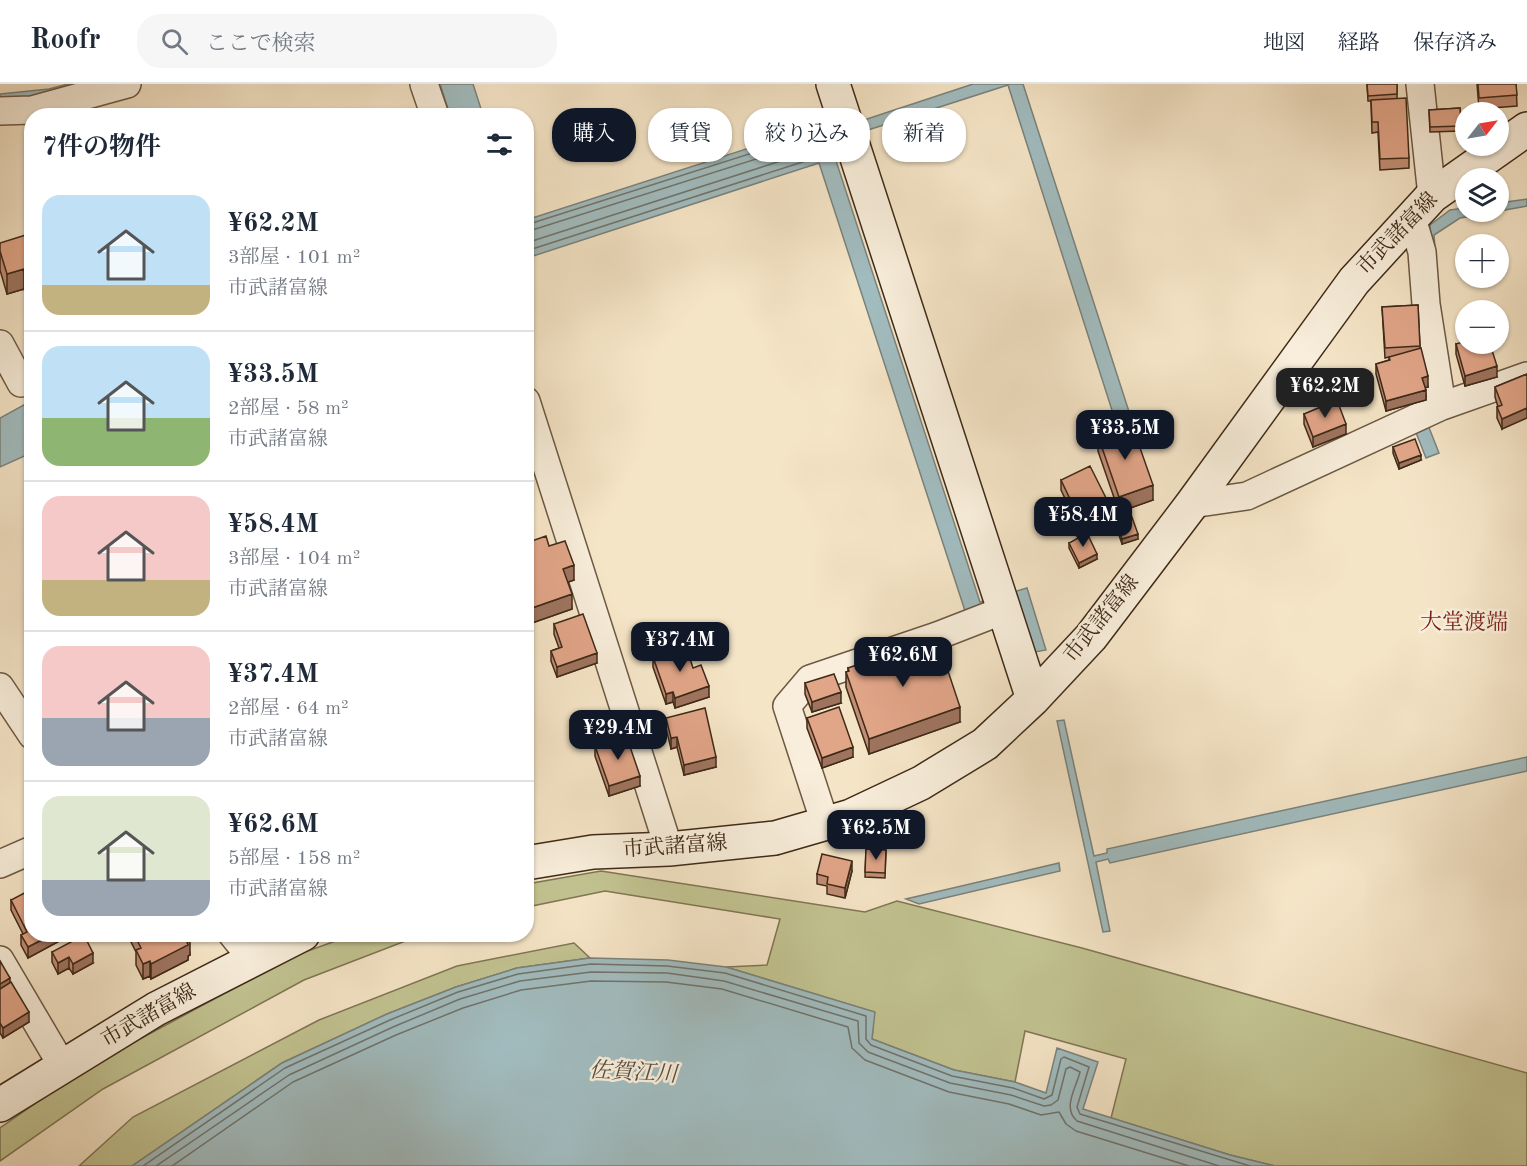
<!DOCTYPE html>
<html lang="ja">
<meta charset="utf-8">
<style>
:root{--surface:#fff;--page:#f6f6f7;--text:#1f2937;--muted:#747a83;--line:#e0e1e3;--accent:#111827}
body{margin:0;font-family:"Old Standard TT","Noto Serif JP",serif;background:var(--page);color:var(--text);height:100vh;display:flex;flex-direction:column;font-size:22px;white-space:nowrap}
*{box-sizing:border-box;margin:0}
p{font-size:20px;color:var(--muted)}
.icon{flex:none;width:33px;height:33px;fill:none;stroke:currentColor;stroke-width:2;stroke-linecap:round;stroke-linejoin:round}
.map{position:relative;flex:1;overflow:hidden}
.sheet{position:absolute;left:24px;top:24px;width:510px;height:834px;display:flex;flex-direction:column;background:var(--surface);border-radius:24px;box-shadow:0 2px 4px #0004}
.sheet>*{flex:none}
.hud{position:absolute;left:552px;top:24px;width:570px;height:54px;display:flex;gap:12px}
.needle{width:39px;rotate:59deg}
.tools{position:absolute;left:1455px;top:18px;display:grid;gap:12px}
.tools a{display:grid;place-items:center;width:54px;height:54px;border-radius:50%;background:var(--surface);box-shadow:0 2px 4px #0004;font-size:30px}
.price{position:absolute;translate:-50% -51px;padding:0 14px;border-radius:12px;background:var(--accent);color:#fff;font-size:20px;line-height:39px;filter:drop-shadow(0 2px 3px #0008)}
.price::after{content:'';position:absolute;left:50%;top:36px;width:18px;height:14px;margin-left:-9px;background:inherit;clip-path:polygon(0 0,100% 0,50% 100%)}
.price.current{background:#222;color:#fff}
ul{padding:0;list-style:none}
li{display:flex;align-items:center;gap:18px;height:150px;padding:0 18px}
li+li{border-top:2px solid var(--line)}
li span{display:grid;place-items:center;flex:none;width:168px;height:120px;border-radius:18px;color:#555}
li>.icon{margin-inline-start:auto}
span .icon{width:72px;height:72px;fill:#fffc;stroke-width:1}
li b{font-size:26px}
h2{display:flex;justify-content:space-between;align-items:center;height:72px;padding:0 18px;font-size:26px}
.tag{padding:0 21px;border-radius:24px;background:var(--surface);box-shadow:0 2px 4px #0004;font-size:21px;line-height:54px}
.tag.current{background:var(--accent);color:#fff}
header{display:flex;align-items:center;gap:36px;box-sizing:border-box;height:84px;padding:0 30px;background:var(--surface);border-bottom:2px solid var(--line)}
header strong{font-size:28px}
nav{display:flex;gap:33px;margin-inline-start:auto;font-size:21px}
.search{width:420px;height:54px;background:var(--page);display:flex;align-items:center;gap:15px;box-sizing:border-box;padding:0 21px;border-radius:24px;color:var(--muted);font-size:22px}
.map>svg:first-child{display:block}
.green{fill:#c2c391;stroke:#807654;stroke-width:1.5}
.water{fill:#a1bcbf;stroke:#7a827c;stroke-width:1.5}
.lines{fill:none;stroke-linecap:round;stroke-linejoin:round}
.shore{stroke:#70736c;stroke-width:1.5}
.street-casing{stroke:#6c5944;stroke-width:30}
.secondary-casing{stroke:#3f2a18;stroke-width:36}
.street{stroke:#f8eedb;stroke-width:27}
.secondary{stroke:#f8eedb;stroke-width:33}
.wall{fill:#c28e75;stroke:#3f2a18;stroke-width:1.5}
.shaded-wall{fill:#9e745f;stroke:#3f2a18;stroke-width:1.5}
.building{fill:#e1a588;stroke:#3f2a18;stroke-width:1.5}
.labels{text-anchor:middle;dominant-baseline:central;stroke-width:5;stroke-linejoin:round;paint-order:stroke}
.street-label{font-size:21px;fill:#3f2a18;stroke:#f8eedb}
.neighbourhood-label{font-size:22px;fill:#7a1f14;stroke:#f8eedb}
.water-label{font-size:22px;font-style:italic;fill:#584e42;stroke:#f8eedb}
</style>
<header>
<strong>Roofr</strong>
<div class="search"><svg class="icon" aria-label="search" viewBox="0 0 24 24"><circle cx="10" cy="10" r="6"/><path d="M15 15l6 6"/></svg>ここで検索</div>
<nav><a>地図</a><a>経路</a><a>保存済み</a></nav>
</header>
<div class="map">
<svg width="1527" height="1082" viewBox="0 0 1527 1082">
<rect width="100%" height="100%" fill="#f5e5c7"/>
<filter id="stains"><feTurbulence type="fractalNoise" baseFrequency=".00333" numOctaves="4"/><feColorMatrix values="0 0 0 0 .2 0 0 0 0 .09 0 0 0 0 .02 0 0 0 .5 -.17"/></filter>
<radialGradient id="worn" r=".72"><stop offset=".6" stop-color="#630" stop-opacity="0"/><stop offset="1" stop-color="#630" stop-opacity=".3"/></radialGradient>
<!-- green -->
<path class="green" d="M601,787L865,828L897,817L1082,864L1527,989V1082H1275L1230,1071L1111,1034L1126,975L1025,947L1015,998L954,986L872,955L874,928L726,883L767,881L780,835L605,807L527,823V800Z
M352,851H421L304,896L103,1005L0,1077V1044L88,983L294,872Z
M574,859L590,874L517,884L456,903L387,930L282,979L132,1082H79L133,1033L319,936L457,882Z"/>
<!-- water -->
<path class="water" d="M68,0H93L52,11L0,17V10L49,5Z
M440,0H473L483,31H450Z
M973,0H1023L1133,340L1118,345L1008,1L868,46L864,36Z
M824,40L980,518L1027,504L1046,566L1035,568L1018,516L967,533L819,79L527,174L526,136Z
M1527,115V122L1499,127V119Z
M1465,124L1466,128H1497L1460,134L1434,151L1439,213L1433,212L1430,141L1450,126Z
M31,317V369L0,383V334Z
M1428,341L1439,369L1426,374L1415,346Z
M1064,636L1094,772L1107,769V765L1527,673V687L1110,779L1108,775L1096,778L1110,847L1103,848L1057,637Z
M1059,779L1060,787L919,820L906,815Z
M590,874L668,876L726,883L875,928L872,955L954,986L1015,998L1046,1009L1057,964L1098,978L1083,1025L1230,1071L1275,1082H132L282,979L387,930L456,903L517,884Z"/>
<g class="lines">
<!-- shore -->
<path class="shore" d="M526,141L818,48L821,50L829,74L826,77L815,74L526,167
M526,148L813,57L817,62L815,66L526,159
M143,1082L285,984L390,936L458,908L518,890L591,880L667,882L725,889L866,932V955L871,961L952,992L1013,1004L1044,1015L1052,1011L1061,975L1064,973L1089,983L1077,1023L1080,1030L1250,1082
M156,1082L289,991L393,943L460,915L520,897L591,888L667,889L724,897L858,937L859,959L868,968L950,999L1011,1011L1044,1022L1051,1021L1058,1016L1066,985L1070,983L1080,988C1076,1004 1062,1024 1077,1037L1219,1082
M172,1082L293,998L396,951L463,924L521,906L591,897L666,898L722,905L848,943L852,964L865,976L949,1008L1009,1020L1041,1031L1059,1028L1066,1040L1076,1047L1189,1082"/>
<defs>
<path id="street" d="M424,0L435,32
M1420,0L1432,112
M0,27L32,26L127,0
M1412,134L1422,168L1426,220L1442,322
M0,260L21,299
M526,317L669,765
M1192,420L1247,412L1442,322L1527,292
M0,603L32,651
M825,739L787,622L810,595L937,552L1004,526
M0,780L32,766
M232,850L253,876
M0,876L63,983"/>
<path id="secondary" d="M833,0L1033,615
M526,779L593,768L669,765L775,754L851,732L921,699L985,660L1033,615L1091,553L1192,420L1354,197L1432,112L1527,45
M0,1021L156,925L303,850"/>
</defs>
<!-- street casing -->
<use href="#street" class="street-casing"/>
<!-- secondary casing -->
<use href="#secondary" class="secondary-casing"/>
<!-- street -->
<use href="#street" class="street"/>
<!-- secondary -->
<use href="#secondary" class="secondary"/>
</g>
<!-- wall -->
<path class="wall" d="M1367,0H1397V15L1409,74V84L1380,86L1378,48L1372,49L1371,17H1368Z
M1477,0H1516L1517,22L1479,25Z
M1460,24L1461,47L1430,48L1429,26Z
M32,158L29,222L24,205L7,210L0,186V167Z
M1418,221L1420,264L1428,303H1425L1426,316L1386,327L1376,290V280L1389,276V273L1385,274L1382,223Z
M1456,260L1497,293L1465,302L1456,270Z
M1527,290L1502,345L1497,334V323H1498L1495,313V303Z
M1304,330L1346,350L1313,363L1304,340Z
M1098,352L1153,416L1119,428L1098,367Z
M1393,363L1421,376L1399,385L1393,369Z
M1061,396L1110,432L1080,446L1061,406Z
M1114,431L1138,455L1122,460L1114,436Z
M526,459L549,462L574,496L568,498L572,525L532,539L526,523Z
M1069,459L1097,475L1079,484L1069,464Z
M554,540L597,579L557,593L551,577V567L559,564L554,550Z
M653,573L693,584L709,613L675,624L673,618L666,620L653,583Z
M848,584L960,638L869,670L846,603V588H848Z
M805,599L841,619L812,628L805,610Z
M666,634L716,683L684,691L677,663L671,665L666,644Z
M807,634L853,673L822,684L807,644Z
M595,662L640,702L609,712L595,672Z
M866,765L886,766L885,794L865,793Z
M852,787L845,814L827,810V802L817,800V790Z
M11,816L63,850V855L28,874L21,861V851L23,850L11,826Z
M127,850H187L190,871L188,872V876L151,895L150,892L143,895L136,881V868Z
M52,868L93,879L73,890L69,884L58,890L52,878Z
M0,877L29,938L3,954L0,949Z"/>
<!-- shaded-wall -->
<path class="shaded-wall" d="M24,185V205L7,210V190Z
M29,202H32V221L29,222Z
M1497,282V293L1465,302V292Z
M1428,292V303L1422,304V294Z
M1426,306V316L1386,327V317Z
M1527,324V334L1502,345V335Z
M1346,340V350L1313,363V353Z
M1421,371V376L1399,385V379Z
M1153,401V416L1119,428V413Z
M1110,422V432L1080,446V436Z
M1138,450V455L1122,460V455Z
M1097,470V475L1079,484V479Z
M574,481V496L563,500V485Z
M572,510V525L532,539V524Z
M597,569V579L557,593V583Z
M709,602V613L675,624V614Z
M673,608V618L666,620V610Z
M841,608V619L812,628V618Z
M960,623V638L869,670V655Z
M677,653V663L671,665V654Z
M853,663V673L822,684V674Z
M716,673V683L684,691V681Z
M640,692V702L609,712V702Z
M852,777V787L845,814V804Z
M53,850H63V855L28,874V863Z
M190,856V871L188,872V876L151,895V880Z
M93,869V879L73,890V880Z
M69,873V884L58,890V879Z
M150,877V892L143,895V880Z
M10,894V904L0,911V900Z
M29,928V938L3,954V944Z"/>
<!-- building -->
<path class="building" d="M1367,0H1397V10L1368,12Z
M1478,0H1516L1517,11L1479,14Z
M1406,14L1409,74L1380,75L1378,38H1372L1371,16Z
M1460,24L1461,42L1430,43L1429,26Z
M29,150L32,158V202H29L24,185L7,190L0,167V159Z
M1418,221L1420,262L1385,264L1382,223Z
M1466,257V260H1490L1497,282L1465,292L1456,260Z
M1421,264L1428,292L1422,294L1426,306L1386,317L1376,280L1390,276L1389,273Z
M1527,290V324L1502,335L1497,323L1502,321L1495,303Z
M1337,316L1346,340L1313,353L1304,330Z
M1132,341L1153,401L1119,413L1098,352Z
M1415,355L1421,371L1399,379L1393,363Z
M1090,382L1110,422L1080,436L1061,396Z
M1129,425L1138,450L1122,455L1114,431Z
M1087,449L1097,470L1079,479L1069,459Z
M546,452L549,462L565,457L574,481L563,485L572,510L532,524L526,508V459Z
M583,530L597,569L557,583L551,567L562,563L554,540Z
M931,555L932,559L938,557L960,623L869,655L846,588L849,587L848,584Z
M686,562L693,584L701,581L709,602L675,614L673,608L666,610L653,573Z
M834,590L841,608L812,618L805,599Z
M839,623L853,663L822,674L807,634Z
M705,624L716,673L684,681L677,653L671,654L666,634Z
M626,651L640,692L609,702L595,662Z
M866,765L886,766L885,789L865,788Z
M822,770L852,777L845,804L827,800L828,793L817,790Z
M32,805V850H53L28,863L21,851L27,848L11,816Z
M134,850H187L190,856L187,858L188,861L151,880L150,877L143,880L136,866L141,864Z
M84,851L93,869L73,880L69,873L58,879L52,868Z
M0,877L10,894L0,900Z
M11,898L29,928L3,944L0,939V905Z"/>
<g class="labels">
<!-- street labels -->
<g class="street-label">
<text transform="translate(1398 150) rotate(-46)">市武諸富線</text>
<text transform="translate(1102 535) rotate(-51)">市武諸富線</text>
<text transform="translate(675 763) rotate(-4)">市武諸富線</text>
<text transform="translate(149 932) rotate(-30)">市武諸富線</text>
</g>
<!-- neighbourhood labels -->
<g class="neighbourhood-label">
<text x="1464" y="539">大堂渡端</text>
</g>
<!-- water labels -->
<g class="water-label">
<text transform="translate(633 989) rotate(3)">佐賀江川</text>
</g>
</g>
<rect width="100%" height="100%" filter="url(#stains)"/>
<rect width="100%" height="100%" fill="url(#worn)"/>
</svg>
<div class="tools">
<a><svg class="needle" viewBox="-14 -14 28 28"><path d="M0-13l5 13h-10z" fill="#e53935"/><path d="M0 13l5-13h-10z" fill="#747a83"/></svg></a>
<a><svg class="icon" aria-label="layers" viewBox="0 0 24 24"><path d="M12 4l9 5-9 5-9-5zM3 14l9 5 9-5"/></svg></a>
<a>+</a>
<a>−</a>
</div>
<b class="price current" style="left:1325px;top:335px">¥62.2M</b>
<b class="price" style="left:1125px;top:377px">¥33.5M</b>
<b class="price" style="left:1083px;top:464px">¥58.4M</b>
<b class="price" style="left:680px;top:589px">¥37.4M</b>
<b class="price" style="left:903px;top:604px">¥62.6M</b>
<b class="price" style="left:618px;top:677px">¥29.4M</b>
<b class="price" style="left:876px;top:777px">¥62.5M</b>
<div class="hud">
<a class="tag current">購入</a>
<a class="tag">賃貸</a>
<a class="tag">絞り込み</a>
<a class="tag">新着</a>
</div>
<section class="sheet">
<h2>7件の物件<svg class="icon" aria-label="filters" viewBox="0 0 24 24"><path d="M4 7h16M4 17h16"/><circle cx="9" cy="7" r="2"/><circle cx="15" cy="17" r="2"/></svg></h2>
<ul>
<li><span style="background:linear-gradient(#bfe0f5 75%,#c2b280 0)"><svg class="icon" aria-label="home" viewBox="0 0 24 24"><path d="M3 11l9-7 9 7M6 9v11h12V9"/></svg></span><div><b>¥62.2M</b><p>3部屋 · 101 m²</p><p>市武諸富線</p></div></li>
<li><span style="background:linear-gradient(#bfe0f5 60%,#8fb573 0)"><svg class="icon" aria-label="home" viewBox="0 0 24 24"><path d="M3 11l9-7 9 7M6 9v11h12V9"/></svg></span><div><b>¥33.5M</b><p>2部屋 · 58 m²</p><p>市武諸富線</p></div></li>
<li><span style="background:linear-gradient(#f6c9c9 70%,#c2b280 0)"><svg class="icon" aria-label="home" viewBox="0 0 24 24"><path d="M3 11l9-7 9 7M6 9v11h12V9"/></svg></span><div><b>¥58.4M</b><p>3部屋 · 104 m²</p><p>市武諸富線</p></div></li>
<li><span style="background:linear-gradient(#f6c9c9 60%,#9aa5b1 0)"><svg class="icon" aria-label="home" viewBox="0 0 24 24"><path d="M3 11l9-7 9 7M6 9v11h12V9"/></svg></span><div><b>¥37.4M</b><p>2部屋 · 64 m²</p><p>市武諸富線</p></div></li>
<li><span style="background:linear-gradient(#dfe7d0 70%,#9aa5b1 0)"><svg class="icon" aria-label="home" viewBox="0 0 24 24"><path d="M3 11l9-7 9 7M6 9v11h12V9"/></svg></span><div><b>¥62.6M</b><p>5部屋 · 158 m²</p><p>市武諸富線</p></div></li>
</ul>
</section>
</div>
